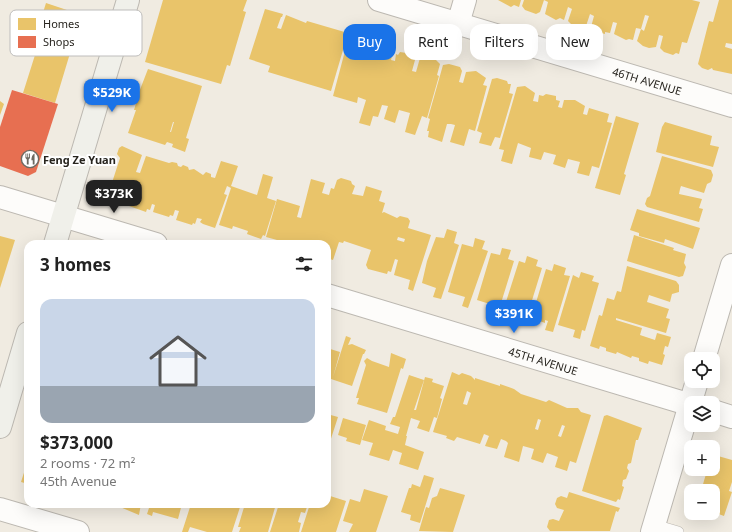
<!DOCTYPE html>
<meta charset="utf-8">
<style>
:root{--surface:#fff;--page:#f2f2f2;--text:#222;--muted:#767676;--accent:#1a73e8}
body{margin:0;font-family:"Noto Sans",sans-serif;background:var(--page);color:var(--text);height:100vh;display:flex;flex-direction:column;font-size:15px;white-space:nowrap}
*{box-sizing:border-box;margin:0}
p{font-size:13px;color:var(--muted)}
.icon{flex:none;width:22px;height:22px;fill:none;stroke:currentColor;stroke-width:2;stroke-linecap:round;stroke-linejoin:round}
.map{position:relative;flex:1;overflow:hidden}
.sheet{position:absolute;left:24px;top:240px;width:307px;height:268px;display:flex;flex-direction:column;background:var(--surface);border-radius:12px;box-shadow:0 4px 16px #0002}
.sheet>*{flex:none}
.banner{position:absolute;left:343px;top:24px;width:329px;height:36px;display:flex;gap:8px}
.fabs{position:absolute;left:684px;top:352px;display:grid;gap:8px}
.fabs a{display:grid;place-items:center;width:36px;height:36px;border-radius:8px;background:var(--surface);box-shadow:0 4px 16px #0002;font-size:20px}
.price{position:absolute;translate:-50% -34px;padding:0 9px;border-radius:8px;background:var(--accent);color:#fff;font-size:13px;line-height:26px;filter:drop-shadow(0 1px 2px #0008)}
.price::after{content:'';position:absolute;left:50%;top:24px;width:12px;height:9px;margin-left:-6px;background:inherit;clip-path:polygon(0 0,100% 0,50% 100%)}
.price.active{background:#222;color:#fff}
ul{padding:0;list-style:none}
li{display:grid;align-content:center;gap:8px;height:212px;padding:0 16px}
li span{display:grid;place-items:center;height:124px;border-radius:12px;color:#555}
li>.icon{margin-inline-start:auto}
span .icon{width:72px;height:72px;fill:#fffc;stroke-width:1}
li b{font-size:17px}
h2{display:flex;justify-content:space-between;align-items:center;height:48px;padding:0 16px;font-size:17px}
.tag{padding:0 14px;border-radius:12px;background:var(--surface);box-shadow:0 4px 16px #0002;font-size:14px;line-height:36px}
.tag.active{background:var(--accent);color:#fff}
.map>svg:first-child{display:block}
.homes{fill:#e9c46a;fill-rule:evenodd}
.shops{fill:#e76f51}
.lines{fill:none;stroke-linecap:round;stroke-linejoin:round}
.lane-casing{stroke:#bcb8b1;stroke-width:12}
.street-casing{stroke:#bcb8b1;stroke-width:24}
.secondary-casing{stroke:#bcb8b1;stroke-width:24}
.lane{stroke:#fdfcfa;stroke-width:11}
.street{stroke:#fdfcfa;stroke-width:22}
.secondary{stroke:#f0f0ea;stroke-width:22}
.labels{text-anchor:middle;dominant-baseline:central;stroke-width:4;stroke-linejoin:round;paint-order:stroke}
.street-label{font-size:11px;fill:#27241e;stroke:#fff}
.poi-label{font-size:11px;font-weight:bold;fill:#27241e;stroke:#fff;text-anchor:start}
.key{fill:#fff;stroke:#bebdbc;stroke-width:1}
.key-label{font-size:11px;fill:#27241e}
</style>
<div class="map">
<svg width="732" height="532" viewBox="0 0 732 532">
<rect width="100%" height="100%" fill="#f0ebe1"/>
<!-- homes -->
<path class="homes" d="M163,0H247L243,11L246,12L230,66L227,65L221,84L145,62Z
M498,0H521L519,7L514,5L511,7Z
M524,0H692L700,2L687,43L682,42L679,54L676,53L673,55L664,52L660,48L663,36L659,35L656,47L649,48L643,46L637,41L641,29L644,31L649,16L645,15L641,29L636,28L633,40L629,39L626,40L614,34L617,23L613,22L610,33L605,32V34L594,31L595,28L591,27L594,16L590,14L586,26L578,27L572,25L568,21L572,9L568,7L564,20L560,18L556,20L545,14L548,2L544,0L540,12L536,14L525,10L522,6Z
M719,0H732V44L726,43L725,47L732,49V74L713,70L712,68L708,70L702,68L698,64L709,21L713,22Z
M46,3L82,15L77,30L75,32L70,31L65,45L71,47L70,49L71,50L55,103L23,93L35,55L30,54Z
M265,9L283,14L282,17H281L277,28L281,29L286,15L306,23L307,21L348,33L331,91L268,72L270,66L249,59Z
M351,36L365,38L374,44L380,43L391,46L394,49L391,60L395,61L396,54L398,55L400,52L413,54L415,60L412,71L416,72L420,58L436,60L440,64L437,75L439,76L427,118L422,116L415,135L405,132L410,113L399,110L395,123L384,119L388,106L382,105L378,117L373,116L370,126L359,123L366,100L358,97L357,103L333,96L345,51L347,50Z
M449,64L460,67L462,71L459,82L463,83L466,72L476,71L486,78L483,85L487,86L475,131L469,129L464,146L450,142L455,125L451,124H447L442,142L428,137L429,131H427L430,119L428,118L443,65Z
M148,69L202,86L186,138L189,139L185,152L172,147L173,144L167,142L165,145L128,133L136,110H134L137,100H136ZM173,122H174L171,132H170Z
M497,78L507,81L508,84H511L509,93L513,94L500,138L495,137L491,146L479,143L482,133L477,131L492,79Z
M525,86L535,93L533,101L538,102L539,95L543,96L546,94L556,96V100L560,101L558,107L562,108L564,100H575L585,106L583,114L587,115L589,108L609,114L607,122L612,123L599,168L592,166L589,176L577,173L580,162L568,159L565,168L553,164L556,155L544,152L541,160L529,157L531,148L518,143L512,164L501,161L504,150L499,149L517,87Z
M0,101L4,104L0,115Z
M616,116L639,123L624,174L626,175L620,195L595,188Z
M665,122L712,136L710,145L719,147L713,167L656,152L662,127Z
M122,146L142,155L136,172L140,173L146,156L169,163L172,162L177,163L178,166L181,167L183,165L188,167L189,170L194,169L203,175L206,172L211,174V177L215,178L221,161L238,166L231,186L257,195L263,174L273,177L267,198L276,201L265,236L263,235L261,239L247,234L248,231L233,226L232,229L219,225L231,188L227,186L224,194L227,195L215,228L203,224L200,222L202,219L197,218L195,224L193,223L192,225L176,220L179,211L175,210L173,216L170,215L169,217L153,212L155,205L152,204L150,210L147,209L146,212L129,206L132,197L129,196L127,204L107,198L120,158L117,154L119,148Z
M662,156L711,170L713,175L711,182L707,184L704,193L681,186L680,189L679,194L702,199L699,208L703,209L699,222L647,207L645,204L647,198L650,196Z
M341,178L351,181L352,184L355,186L352,194L363,196L366,186L382,191L379,201L385,203L382,213L384,212L397,218L400,216L408,218L410,221L408,228L431,235L413,291L408,289L410,280L394,275L398,260L395,259L391,272L388,271L387,274L368,269L366,265L371,250L344,241L343,243L339,242L333,260L327,258V244H282L276,242L277,240L266,237L277,199L300,206L297,217L301,218L311,179L325,183L322,193L329,195L331,188L334,189L337,180ZM398,237L405,239L404,242L397,240Z
M637,209L700,228L693,249L665,239L664,243L639,236V233L630,230Z
M447,229L457,232L454,243L459,245L441,299L433,297L436,288L422,283L427,261L436,237L444,238Z
M634,235L674,248L673,250L686,254L684,263L686,267L683,276L679,277L627,261Z
M0,236L15,240L0,288Z
M475,238L485,241L482,249L488,251L468,308L462,306L465,297L448,292L462,244L473,247Z
M502,248L511,250L508,259L514,261L497,316L490,314L493,305L477,300L491,253L500,255Z
M527,256L538,260L536,266L542,268L525,323L518,321L521,313L504,308L519,261L525,263Z
M554,264L566,268L564,275L570,276L553,332L545,330L548,321L545,320V323L534,319V317L532,316L546,269L552,271Z
M627,266L676,281L679,285V292L672,294L670,302L649,295L647,302L669,309L666,318L670,319L666,333L616,318V320L642,328L640,335L655,340L657,333L671,337L668,347L665,346L663,354L665,355L662,365L649,361L648,364L639,361V358L632,356L631,358L617,352L616,354L606,351V348L600,346L599,349L590,346L599,315L602,316L607,298L614,300L617,291L621,292Z
M581,272L594,276L592,281L599,283L585,331L582,330L580,339L573,337L575,330L558,325L573,275L579,278Z
M346,336L351,338L348,345L352,344L366,350L364,354H363L352,386L331,379L330,385L327,384V348L340,352L333,377Z
M391,353L406,359L403,369L401,368L387,413L357,404L359,398H356L366,365L364,361L367,358L372,361L389,367Z
M452,372L459,375L462,373L471,376L475,380V378L500,386V384L514,389L521,394L546,402L549,400L567,408H578L581,412L591,415L576,463L570,461L567,471L555,467L558,457L547,453L543,463L531,459L534,449L523,446L519,462L504,457L508,443L506,441L501,439L497,449L485,446L489,436L484,434L480,444L457,437L454,441L446,438L447,436L433,432ZM467,391L471,393L467,405L463,404ZM538,419L541,420L538,430L535,429ZM562,425L565,426L561,437L558,436Z
M409,375L424,380L414,410H416L425,377L433,379L432,382L444,386L440,398L442,399L437,418L434,417L429,432L417,428L420,421L411,418L406,436H407L405,445L424,452L418,470L399,464L402,453L393,450L389,461L369,455L373,443L362,440L369,420L386,426L385,430L398,434L400,427L390,424L393,417H395Z
M327,414L338,417L327,451Z
M607,415L642,428L638,440H636L631,463L628,464L627,468L629,471L626,479L623,480L622,486L624,487L620,500L618,499L616,502L582,491L604,416Z
M343,418L366,425L360,445L346,441L347,438L338,435Z
M718,456L732,460V482L729,491L732,492L724,516L713,512V491H701L706,474L711,476Z
M28,460V484L21,482Z
M424,475L434,478L420,523L410,520L411,515L401,512L409,488H411L412,484L420,487Z
M440,488L465,495L453,532L419,531L426,507L429,508L432,498L437,496Z
M364,489L388,496L376,532H349L353,524L343,521L350,499L360,502Z
M569,492L620,508L618,512L616,511L610,531H550L547,527L549,520L553,519L559,521L564,510L557,508L555,504L557,498L561,496L567,498Z
M327,495L346,501L336,532H301L310,504H327Z
M100,504H115L113,508Z
M121,504H141L139,515L120,507Z
M147,504H182L178,519L153,512L152,516L147,514L150,505Z
M191,504H241L232,532H207L190,527L188,532H182Z
M245,504H276L268,532H239L241,527H238Z
M279,504H308L305,513L301,512L298,522L301,523L299,532H270Z"/>
<!-- shops -->
<path class="shops" d="M12,90L58,104L36,172L28,176L0,166V127Z"/>
<g class="lines">
<defs>
<path id="lane" d="M654,525L678,532"/>
<g id="street">
<path id="s1" d="M379,0L732,106"/>
<path d="M458,24L465,0"/>
<path d="M0,197L156,244"/>
<path id="s2" d="M327,295L691,405"/>
<path d="M704,359L732,265"/>
<path d="M713,411L732,417"/>
<path d="M0,509L78,532"/>
<path d="M652,532L697,381"/>
</g>
<path id="secondary" d="M55,244L128,0
M0,427L28,333"/>
</defs>
<!-- lane casing -->
<use href="#lane" class="lane-casing"/>
<!-- street casing -->
<use href="#street" class="street-casing"/>
<!-- secondary casing -->
<use href="#secondary" class="secondary-casing"/>
<!-- lane -->
<use href="#lane" class="lane"/>
<!-- street -->
<use href="#street" class="street"/>
<!-- secondary -->
<use href="#secondary" class="secondary"/>
</g>
<!-- icons -->
<defs>
<symbol id="restaurant-ring" viewBox="-11 -11 22 22"><circle r="9.5" fill="#fff" stroke="#6d6a62" stroke-width="1.5"/><path d="M-5-6h1v4h1v-4h1v4h1v-4h1v5L-1.5 .5V6h-2V.5L-5-1ZM5-6V6H3V1.5H1.5Q1.5-4 5-6Z" fill="#6d6a62"/></symbol>
</defs>
<g fill-rule="evenodd">
<use href="#restaurant-ring" x="20" y="149" width="20" height="20"/>
</g>
<g class="labels">
<!-- street labels -->
<g class="street-label">
<text stroke="none"><textPath href="#s1" startOffset="280">46TH AVENUE</textPath></text>
<text stroke="none"><textPath href="#s2" startOffset="226">45TH AVENUE</textPath></text>
</g>
<!-- poi labels -->
<g class="poi-label">
<text x="43" y="159">Feng Ze Yuan</text>
</g>
</g>
<!-- legend -->
<rect x="10" y="10" width="132" height="46" rx="6" class="key"/>
<rect x="18" y="18" width="18" height="12" fill="#e9c46a"/>
<rect x="18" y="36" width="18" height="12" fill="#e76f51"/>
<g class="key-label">
<text x="43" y="28">Homes</text>
<text x="43" y="46">Shops</text>
</g>
</svg>
<div class="fabs">
<a><svg class="icon" aria-label="locate" viewBox="0 0 24 24"><circle cx="12" cy="12" r="6"/><path d="M12 2v4M12 18v4M2 12h4M18 12h4"/></svg></a>
<a><svg class="icon" aria-label="layers" viewBox="0 0 24 24"><path d="M12 4l9 5-9 5-9-5zM3 14l9 5 9-5"/></svg></a>
<a>+</a>
<a>−</a>
</div>
<b class="price" style="left:112px;top:113px">$529K</b>
<b class="price active" style="left:114px;top:214px">$373K</b>
<b class="price" style="left:514px;top:334px">$391K</b>
<div class="banner">
<a class="tag active">Buy</a>
<a class="tag">Rent</a>
<a class="tag">Filters</a>
<a class="tag">New</a>
</div>
<section class="sheet">
<h2>3 homes<svg class="icon" aria-label="filters" viewBox="0 0 24 24"><path d="M4 7h16M4 17h16"/><circle cx="9" cy="7" r="2"/><circle cx="15" cy="17" r="2"/></svg></h2>
<ul>
<li><span style="background:linear-gradient(#c9d6e8 70%,#9aa5b1 0)"><svg class="icon" aria-label="home" viewBox="0 0 24 24"><path d="M3 11l9-7 9 7M6 9v11h12V9"/></svg></span><div><b>$373,000</b><p>2 rooms · 72 m²</p><p>45th Avenue</p></div></li>
</ul>
</section>
</div>
